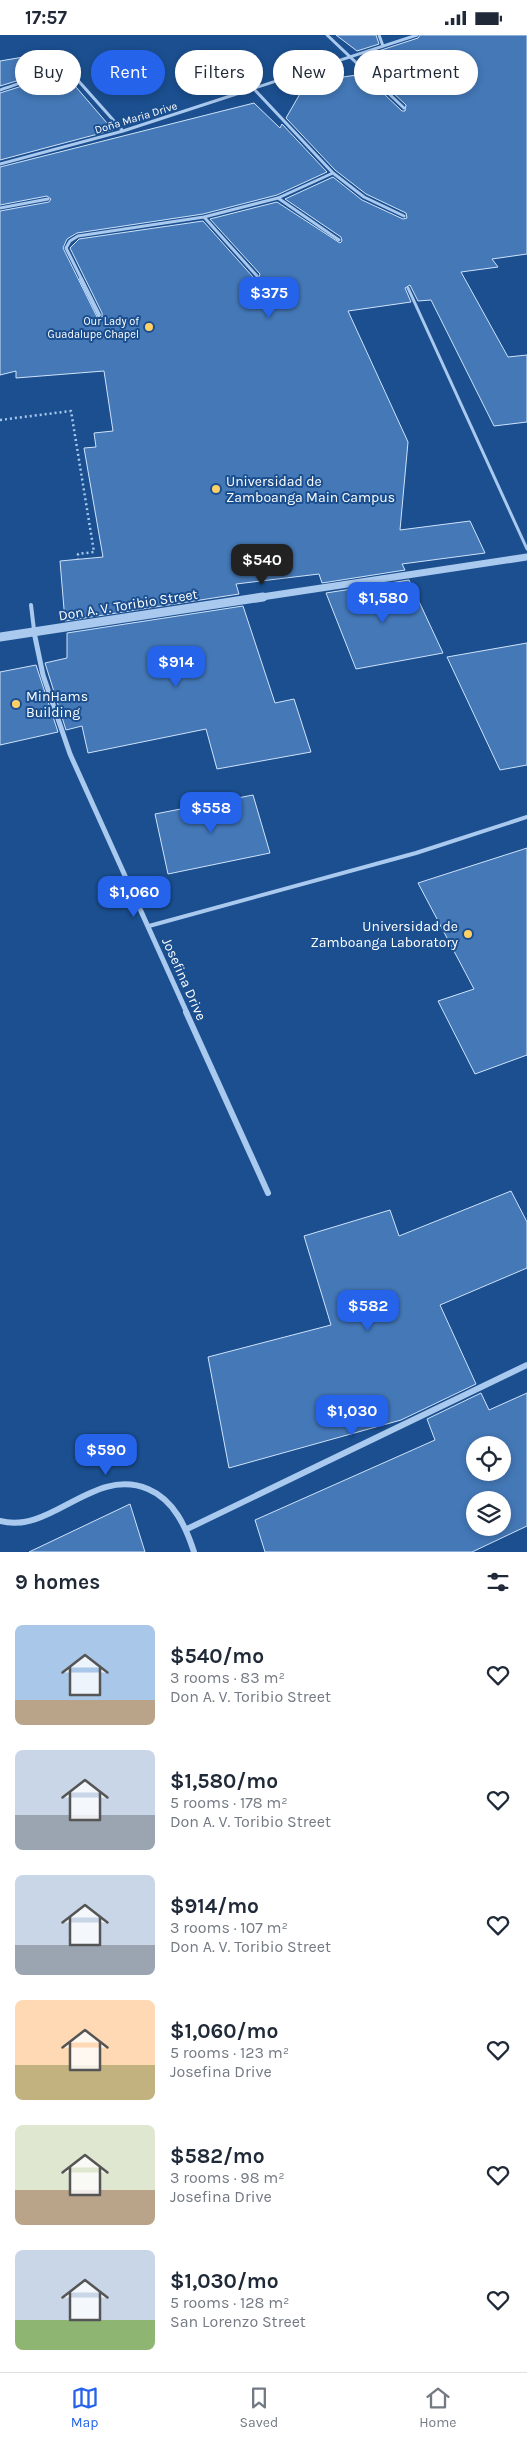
<!DOCTYPE html>
<meta charset="utf-8">
<style>
:root{--surface:#fff;--page:#f2f2f3;--text:#1f2937;--muted:#747a83;--line:#e0e1e3;--accent:#2563eb}
body{margin:0;font-family:Karla,sans-serif;background:var(--page);color:var(--text);height:100vh;display:flex;flex-direction:column;font-size:19px;white-space:nowrap}
*{box-sizing:border-box;margin:0}
p{font-size:16px;color:var(--muted)}
.icon{flex:none;width:28px;height:28px;fill:none;stroke:currentColor;stroke-width:2;stroke-linecap:round;stroke-linejoin:round}
.map{position:relative;height:1517px;overflow:hidden}
.side{display:flex;flex-direction:column;background:var(--surface);flex:1}
.side>*{flex:none}
.top-card{position:absolute;left:15px;top:15px;width:498px;height:45px;display:flex;gap:10px}
.tools{position:absolute;left:466px;top:1401px;display:grid;gap:10px}
.tools a{display:grid;place-items:center;width:45px;height:45px;border-radius:50%;background:var(--surface);box-shadow:0 2px 8px #0003;font-size:25px}
.price{position:absolute;translate:-50% -42px;padding:0 11px;border-radius:10px;background:var(--accent);color:#fff;font-size:16px;line-height:32px;filter:drop-shadow(0 1px 2px #0008)}
.price::after{content:'';position:absolute;left:50%;top:30px;width:15px;height:11px;margin-left:-8px;background:inherit;clip-path:polygon(0 0,100% 0,50% 100%)}
.price.current{background:#222;color:#fff}
ul{padding:0;list-style:none}
li{display:flex;align-items:center;gap:15px;height:125px;padding:0 15px}
li span{display:grid;place-items:center;flex:none;width:140px;height:100px;border-radius:8px;color:#555}
li>.icon{margin-inline-start:auto}
span .icon{width:60px;height:60px;fill:#fffc;stroke-width:1}
li b{font-size:21px}
h2{display:flex;justify-content:space-between;align-items:center;height:60px;padding:0 15px;font-size:21px}
.pill{padding:0 18px;border-radius:22px;background:var(--surface);box-shadow:0 2px 8px #0003;font-size:18px;line-height:45px}
.pill.current{background:var(--accent);color:#fff}
.status{display:flex;justify-content:space-between;align-items:center;height:35px;padding:0 25px;background:var(--surface);direction:ltr}
.status svg{height:14px;fill:currentColor}
.tab-bar{display:flex;justify-content:space-around;align-items:center;height:70px;border-top:1px solid var(--line);background:var(--surface);font-size:14px;color:var(--muted)}
.tab-bar a{display:grid;justify-items:center;gap:2px}
.tab-bar .current{color:var(--accent)}
.map>svg:first-child{display:block}
.building{fill:#4478b7;stroke:#cfe3fa;fill-rule:evenodd}
.lines{fill:none;stroke-linecap:round;stroke-linejoin:round}
.path{stroke:#a9c9ee;stroke-width:2.5;stroke-dasharray:2 3;stroke-linecap:butt}
.service-far1{stroke:#a9c9ee;stroke-width:3}
.service{stroke:#a9c9ee;stroke-width:4}
.minor-far3{stroke:#a9c9ee;stroke-width:3}
.minor-far2{stroke:#a9c9ee;stroke-width:4}
.minor-far1{stroke:#a9c9ee;stroke-width:5}
.minor{stroke:#a9c9ee;stroke-width:6}
.tertiary-far1{stroke:#a9c9ee;stroke-width:7}
.tertiary{stroke:#a9c9ee;stroke-width:9}
.poi-dot{fill:#ffd166;stroke:#1b4f8f;stroke-width:2}
.labels{text-anchor:middle;dominant-baseline:central;stroke-width:4;stroke-linejoin:round;paint-order:stroke}
.far-street-label{font-size:11px;fill:#fff;stroke:#1b4f8f}
.far-poi-label{font-size:11px;fill:#fff;stroke:#1b4f8f;text-anchor:end}
.poi-label{font-size:14px;fill:#fff;stroke:#1b4f8f;text-anchor:start}
.street-label{font-size:14px;fill:#fff;stroke:#1b4f8f}
</style>
<div class="status"><b>17:57</b><svg viewBox="0 0 49 12"><path d="M0 12V9h3v3zM5 12V6h3v6zM10 12V3h3v9zM15 12V0h3v12zM26 1h20v11H26zM47 4h2v5h-2z"/></svg></div>
<div class="map">
<svg width="527" height="1517" viewBox="0 0 527 1517">
<rect width="100%" height="100%" fill="#1b4f8f"/>
<!-- building -->
<path class="building" d="M336,0H376L379,9L357,16Z
M420,0H527V219L492,224L498,232L461,237L508,322L527,320V387L494,391L431,265L418,266L410,250L405,253L411,267L348,276L408,407L400,495L470,486L485,518L402,529L405,535L322,548L319,539L236,549L239,559L65,586L60,526L103,522L84,413L96,412L94,398L113,396L104,336L16,343V336L0,340V176L49,167L51,164L47,161L0,170V132L254,68L280,93L282,89L327,137L277,160L203,179L77,198L67,204L63,213L98,284L102,282V278L70,213L79,204L203,186L254,243L258,244L260,239L210,184L277,167L340,208L342,206L341,202L285,164L333,142L362,165L403,184L407,183L406,178L366,159L335,135L286,83L301,57L319,54L317,46L363,39L402,76H405L406,70L371,37L382,36L363,21L418,3Z
M47,18L63,37L36,40L0,51V26Z
M56,43L70,45L113,95L0,125V58L38,46Z
M409,545L443,618L356,634L326,558Z
M243,571L275,668L294,664L311,717L217,734L206,694L88,718L82,691L66,695L45,628L67,623V598Z
M527,608V730L500,735L447,622Z
M36,630L58,697L0,710V637Z
M253,760L270,818L168,839L155,779Z
M527,813V1020L475,1039L438,966L474,954L418,848Z
M511,1156L527,1187V1233L440,1270L476,1349L401,1385L229,1433L208,1322L331,1290L304,1201L390,1175L399,1201Z
M481,1358L489,1375L527,1358V1491L472,1517H265L255,1485L435,1405L427,1384ZM475,1410H502V1438H475ZM475,1465H502V1492H475Z
M130,1469L145,1517H29Z"/>
<g class="lines">
<!-- path -->
<path class="path" d="M0,385L71,376L94,517L78,519V524"/>
<!-- service-far1 -->
<path class="service-far1" d="M408,253L527,514"/>
<!-- service -->
<path class="service" d="M31,570L34,595
M149,891L416,818L527,782"/>
<!-- minor-far3 -->
<path class="minor-far3" d="M327,0L404,73
M379,0L383,11
M0,55C25,47 49,35 75,42L123,96
M0,129L123,96L417,0
M333,138L364,162L404,181
M278,163L339,205
M0,173L48,164
M204,182L257,241
M82,245L66,213L70,206L78,201L204,182L278,163L333,138L254,54"/>
<!-- minor-far2 -->
<path class="minor-far2" d="M81,244L99,280"/>
<!-- minor-far1 -->
<path class="minor-far1" d="M34,597L43,640L70,719L187,978"/>
<!-- minor -->
<path class="minor" d="M186,977L268,1158
M0,1486C51,1500 93,1431 148,1454C174,1465 186,1492 194,1517
M187,1494L527,1330"/>
<!-- tertiary-far1 -->
<path class="tertiary-far1" d="M255,563L527,522"/>
<!-- tertiary -->
<path class="tertiary" d="M0,602L263,562"/>
</g>
<!-- markers -->
<g class="poi-dot">
<circle cx="149" cy="292" r="5"/>
<circle cx="216" cy="454" r="5"/>
<circle cx="16" cy="669" r="5"/>
<circle cx="468" cy="899" r="5"/>
</g>
<g class="labels">
<!-- far-street labels -->
<g class="far-street-label">
<text transform="translate(136 83) rotate(-17)">Doña Maria Drive</text>
</g>
<!-- far-poi labels -->
<g class="far-poi-label">
<text x="139" y="286">Our Lady of<tspan x="139" dy="13">Guadalupe Chapel</tspan></text>
</g>
<!-- poi labels -->
<g class="poi-label">
<text x="226" y="446">Universidad de<tspan x="226" dy="16">Zamboanga Main Campus</tspan></text>
<text x="26" y="661">MinHams<tspan x="26" dy="16">Building</tspan></text>
<text x="458" y="891" text-anchor="end">Universidad de<tspan x="458" dy="16">Zamboanga Laboratory</tspan></text>
</g>
<!-- street labels -->
<g class="street-label">
<text transform="translate(128 570) rotate(-9)">Don A. V. Toribio Street</text>
<text transform="translate(184 944) rotate(66)">Josefina Drive</text>
</g>
</g>
</svg>
<div class="tools">
<a><svg class="icon" aria-label="locate" viewBox="0 0 24 24"><circle cx="12" cy="12" r="6"/><path d="M12 2v4M12 18v4M2 12h4M18 12h4"/></svg></a>
<a><svg class="icon" aria-label="layers" viewBox="0 0 24 24"><path d="M12 4l9 5-9 5-9-5zM3 14l9 5 9-5"/></svg></a>
</div>
<b class="price" style="left:269px;top:284px">$375</b>
<b class="price current" style="left:262px;top:551px">$540</b>
<b class="price" style="left:383px;top:589px">$1,580</b>
<b class="price" style="left:176px;top:653px">$914</b>
<b class="price" style="left:211px;top:799px">$558</b>
<b class="price" style="left:134px;top:883px">$1,060</b>
<b class="price" style="left:368px;top:1297px">$582</b>
<b class="price" style="left:352px;top:1402px">$1,030</b>
<b class="price" style="left:106px;top:1441px">$590</b>
<div class="top-card">
<a class="pill">Buy</a>
<a class="pill current">Rent</a>
<a class="pill">Filters</a>
<a class="pill">New</a>
<a class="pill">Apartment</a>
</div>
</div>
<section class="side">
<h2>9 homes<svg class="icon" aria-label="filters" viewBox="0 0 24 24"><path d="M4 7h16M4 17h16"/><circle cx="9" cy="7" r="2"/><circle cx="15" cy="17" r="2"/></svg></h2>
<ul>
<li><span style="background:linear-gradient(#a9c7e8 75%,#b9a48a 0)"><svg class="icon" aria-label="home" viewBox="0 0 24 24"><path d="M3 11l9-7 9 7M6 9v11h12V9"/></svg></span><div><b>$540/mo</b><p>3 rooms · 83 m²</p><p>Don A. V. Toribio Street</p></div><svg class="icon" aria-label="heart" viewBox="0 0 24 24"><path d="M12 20l-8-8c-3-5 5-10 8-4 3-6 11-1 8 4z"/></svg></li>
<li><span style="background:linear-gradient(#c9d6e8 65%,#9aa5b1 0)"><svg class="icon" aria-label="home" viewBox="0 0 24 24"><path d="M3 11l9-7 9 7M6 9v11h12V9"/></svg></span><div><b>$1,580/mo</b><p>5 rooms · 178 m²</p><p>Don A. V. Toribio Street</p></div><svg class="icon" aria-label="heart" viewBox="0 0 24 24"><path d="M12 20l-8-8c-3-5 5-10 8-4 3-6 11-1 8 4z"/></svg></li>
<li><span style="background:linear-gradient(#c9d6e8 70%,#9aa5b1 0)"><svg class="icon" aria-label="home" viewBox="0 0 24 24"><path d="M3 11l9-7 9 7M6 9v11h12V9"/></svg></span><div><b>$914/mo</b><p>3 rooms · 107 m²</p><p>Don A. V. Toribio Street</p></div><svg class="icon" aria-label="heart" viewBox="0 0 24 24"><path d="M12 20l-8-8c-3-5 5-10 8-4 3-6 11-1 8 4z"/></svg></li>
<li><span style="background:linear-gradient(#ffd9b3 65%,#c2b280 0)"><svg class="icon" aria-label="home" viewBox="0 0 24 24"><path d="M3 11l9-7 9 7M6 9v11h12V9"/></svg></span><div><b>$1,060/mo</b><p>5 rooms · 123 m²</p><p>Josefina Drive</p></div><svg class="icon" aria-label="heart" viewBox="0 0 24 24"><path d="M12 20l-8-8c-3-5 5-10 8-4 3-6 11-1 8 4z"/></svg></li>
<li><span style="background:linear-gradient(#dfe7d0 65%,#b9a48a 0)"><svg class="icon" aria-label="home" viewBox="0 0 24 24"><path d="M3 11l9-7 9 7M6 9v11h12V9"/></svg></span><div><b>$582/mo</b><p>3 rooms · 98 m²</p><p>Josefina Drive</p></div><svg class="icon" aria-label="heart" viewBox="0 0 24 24"><path d="M12 20l-8-8c-3-5 5-10 8-4 3-6 11-1 8 4z"/></svg></li>
<li><span style="background:linear-gradient(#c9d6e8 70%,#8fb573 0)"><svg class="icon" aria-label="home" viewBox="0 0 24 24"><path d="M3 11l9-7 9 7M6 9v11h12V9"/></svg></span><div><b>$1,030/mo</b><p>5 rooms · 128 m²</p><p>San Lorenzo Street</p></div><svg class="icon" aria-label="heart" viewBox="0 0 24 24"><path d="M12 20l-8-8c-3-5 5-10 8-4 3-6 11-1 8 4z"/></svg></li>
</ul>
</section>
<nav class="tab-bar">
<a class="current"><svg class="icon" aria-label="map" viewBox="0 0 24 24"><path d="M3 6l6-2 6 2 6-2v14l-6 2-6-2-6 2zM9 4v14M15 6v14"/></svg>Map</a>
<a><svg class="icon" aria-label="saved" viewBox="0 0 24 24"><path d="M7 4h10v16l-5-4-5 4z"/></svg>Saved</a>
<a><svg class="icon" aria-label="home" viewBox="0 0 24 24"><path d="M3 11l9-7 9 7M6 9v11h12V9"/></svg>Home</a>
</nav>
